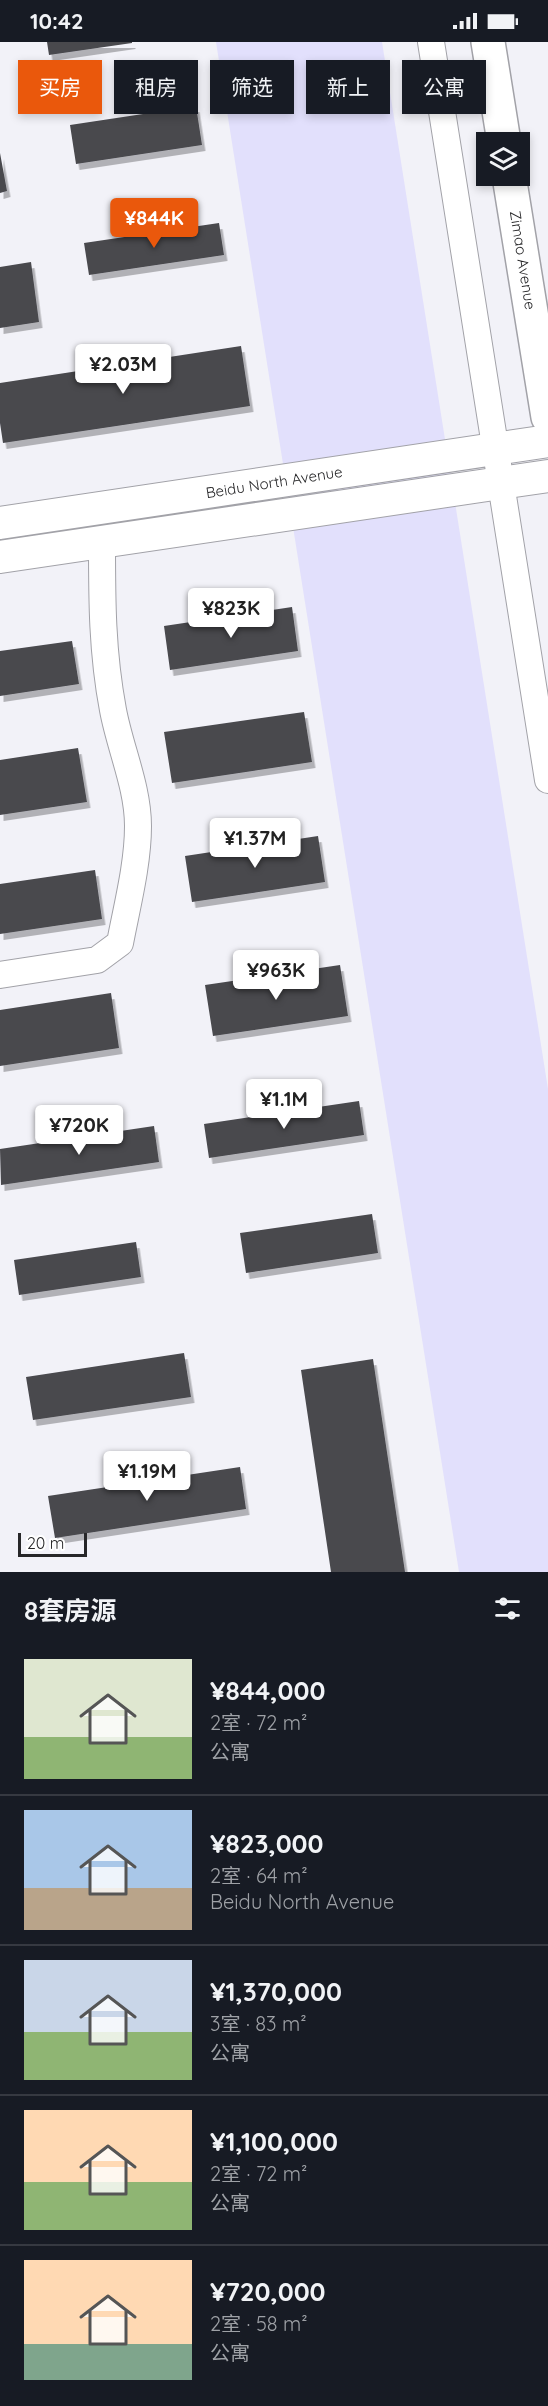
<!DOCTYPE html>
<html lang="zh">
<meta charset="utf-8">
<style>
:root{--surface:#171b24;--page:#242831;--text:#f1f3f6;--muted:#9ea1a6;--line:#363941;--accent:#ea580c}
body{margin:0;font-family:Quicksand,"Noto Sans SC",sans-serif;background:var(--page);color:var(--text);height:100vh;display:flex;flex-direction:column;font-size:22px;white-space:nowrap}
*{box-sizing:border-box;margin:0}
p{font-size:20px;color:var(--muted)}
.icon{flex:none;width:33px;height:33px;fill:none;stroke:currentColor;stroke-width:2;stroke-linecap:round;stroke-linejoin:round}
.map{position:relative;height:1530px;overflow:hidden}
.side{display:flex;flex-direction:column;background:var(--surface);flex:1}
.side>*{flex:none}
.top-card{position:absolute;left:18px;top:18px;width:513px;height:54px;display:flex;gap:12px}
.controls{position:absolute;left:476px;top:90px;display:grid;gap:12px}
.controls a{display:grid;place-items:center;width:54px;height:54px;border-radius:0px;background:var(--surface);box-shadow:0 3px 9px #0003;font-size:30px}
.scale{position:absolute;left:18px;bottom:15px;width:69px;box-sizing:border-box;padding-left:6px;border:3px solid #272729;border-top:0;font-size:16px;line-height:21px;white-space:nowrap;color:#272729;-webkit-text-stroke:4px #fff;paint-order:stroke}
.price{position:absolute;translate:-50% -51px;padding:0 14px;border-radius:6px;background:#fff;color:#222;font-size:20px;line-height:39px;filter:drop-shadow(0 2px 3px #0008)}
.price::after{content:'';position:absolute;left:50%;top:36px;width:18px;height:14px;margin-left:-9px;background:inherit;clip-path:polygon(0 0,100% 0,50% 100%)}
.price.current{background:var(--accent);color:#fff}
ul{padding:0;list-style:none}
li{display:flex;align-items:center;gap:18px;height:150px;padding:0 24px}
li+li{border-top:2px solid var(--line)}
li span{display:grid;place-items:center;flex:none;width:168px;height:120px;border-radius:0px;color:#555}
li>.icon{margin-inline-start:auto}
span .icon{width:72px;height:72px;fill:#fffc;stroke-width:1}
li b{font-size:26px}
h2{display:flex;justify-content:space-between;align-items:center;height:72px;padding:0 24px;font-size:26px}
.chip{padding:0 21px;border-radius:0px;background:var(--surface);box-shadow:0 3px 9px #0003;font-size:21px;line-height:54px}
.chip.current{background:var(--accent);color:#fff}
.status{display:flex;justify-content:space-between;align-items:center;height:42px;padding:0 30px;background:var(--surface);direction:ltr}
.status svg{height:16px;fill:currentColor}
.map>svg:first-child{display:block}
.green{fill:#e2e0fc}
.building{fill:#49494e;filter:url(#shadow)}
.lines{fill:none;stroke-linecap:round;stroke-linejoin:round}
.minor-casing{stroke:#a2a2a8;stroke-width:28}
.tertiary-casing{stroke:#a2a2a8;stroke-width:34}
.trunk-casing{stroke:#a2a2a8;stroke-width:36}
.minor{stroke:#fff;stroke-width:26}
.tertiary{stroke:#fff;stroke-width:32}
.trunk{stroke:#fff;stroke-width:33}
.labels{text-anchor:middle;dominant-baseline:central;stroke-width:6;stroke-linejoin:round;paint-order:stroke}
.street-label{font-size:15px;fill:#272729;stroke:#fff}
</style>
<div class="status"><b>10:42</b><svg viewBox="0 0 49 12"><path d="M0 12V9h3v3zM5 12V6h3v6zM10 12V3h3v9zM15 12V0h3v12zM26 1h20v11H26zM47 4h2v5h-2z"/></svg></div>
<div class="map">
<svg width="548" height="1530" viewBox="0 0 548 1530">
<defs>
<filter id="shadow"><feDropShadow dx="3.5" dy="6" stdDeviation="0" flood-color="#0004"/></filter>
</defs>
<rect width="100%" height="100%" fill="#f2f2f8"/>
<!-- green -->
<path class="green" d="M216,0H382L548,1047V1530H459Z"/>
<!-- building -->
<path class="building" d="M47,0H132V1L49,13Z
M196,64L202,103L76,122L70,83Z
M0,111L7,149L0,151Z
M219,181L224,213L89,233L84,201Z
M31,220L39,280L0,286V225Z
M241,304L250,364L3,401L0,381V341Z
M292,565L298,609L170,628L164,584Z
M72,599L79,642L0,654V609Z
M304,670L312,720L172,741L164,690Z
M78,706L87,760L0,773V718Z
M318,794L325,840L192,860L185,814Z
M95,828L102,877L0,892V842Z
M340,923L348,974L213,994L205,943Z
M111,951L119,1006L0,1024V968Z
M359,1059L364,1093L209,1116L204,1082Z
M154,1084L159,1120L1,1143L0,1107Z
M372,1172L378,1211L246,1231L240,1191Z
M136,1200L141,1235L19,1253L14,1218Z
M184,1311L191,1355L33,1378L26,1335Z
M373,1317L405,1530H331L301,1328Z
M240,1425L246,1467L55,1496L48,1454Z"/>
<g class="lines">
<defs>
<path id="minor" d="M431,0L548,738
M0,933L97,918L120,901C127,864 138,822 138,784C138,745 120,706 113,668C102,610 102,558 102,500"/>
<path id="tertiary" d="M0,481L548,399
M0,515L548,434"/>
<path id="trunk" d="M488,0L504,100
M509,134L548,375"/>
</defs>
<!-- minor casing -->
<use href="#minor" class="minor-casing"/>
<!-- tertiary casing -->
<use href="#tertiary" class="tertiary-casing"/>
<!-- trunk casing -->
<use href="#trunk" class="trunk-casing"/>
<!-- minor -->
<use href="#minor" class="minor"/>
<!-- tertiary -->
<use href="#tertiary" class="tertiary"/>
<!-- trunk -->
<use href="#trunk" class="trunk"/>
</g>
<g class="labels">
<!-- street labels -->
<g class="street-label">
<text transform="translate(523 218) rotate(81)">Zimao Avenue</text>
<text transform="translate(274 440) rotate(-9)">Beidu North Avenue</text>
</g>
</g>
</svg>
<div class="controls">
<a><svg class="icon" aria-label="layers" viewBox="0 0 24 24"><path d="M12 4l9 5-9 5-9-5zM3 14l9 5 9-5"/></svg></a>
</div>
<div class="scale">20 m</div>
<b class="price current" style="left:154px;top:207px">¥844K</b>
<b class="price" style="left:123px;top:353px">¥2.03M</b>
<b class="price" style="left:231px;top:597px">¥823K</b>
<b class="price" style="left:255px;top:827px">¥1.37M</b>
<b class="price" style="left:276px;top:959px">¥963K</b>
<b class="price" style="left:284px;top:1088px">¥1.1M</b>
<b class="price" style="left:79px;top:1114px">¥720K</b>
<b class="price" style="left:147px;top:1460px">¥1.19M</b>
<div class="top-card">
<a class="chip current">买房</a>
<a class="chip">租房</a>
<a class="chip">筛选</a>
<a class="chip">新上</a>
<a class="chip">公寓</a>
</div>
</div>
<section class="side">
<h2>8套房源<svg class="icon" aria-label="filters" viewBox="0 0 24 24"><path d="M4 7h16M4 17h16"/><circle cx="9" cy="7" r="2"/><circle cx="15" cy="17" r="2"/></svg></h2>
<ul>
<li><span style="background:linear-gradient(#dfe7d0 65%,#8fb573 0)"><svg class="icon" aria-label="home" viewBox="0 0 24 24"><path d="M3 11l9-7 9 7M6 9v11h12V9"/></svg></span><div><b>¥844,000</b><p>2室 · 72 m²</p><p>公寓</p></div></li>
<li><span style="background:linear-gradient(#a9c7e8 65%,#b9a48a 0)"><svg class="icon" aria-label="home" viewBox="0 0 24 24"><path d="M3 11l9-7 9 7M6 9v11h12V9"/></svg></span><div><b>¥823,000</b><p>2室 · 64 m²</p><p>Beidu North Avenue</p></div></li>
<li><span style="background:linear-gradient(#c9d6e8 60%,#8fb573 0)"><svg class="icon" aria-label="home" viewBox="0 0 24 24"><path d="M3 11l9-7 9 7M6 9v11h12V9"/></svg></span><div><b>¥1,370,000</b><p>3室 · 83 m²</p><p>公寓</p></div></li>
<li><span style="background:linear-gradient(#ffd9b3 60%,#8fb573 0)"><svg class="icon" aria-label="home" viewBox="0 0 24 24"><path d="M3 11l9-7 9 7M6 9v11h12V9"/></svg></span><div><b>¥1,100,000</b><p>2室 · 72 m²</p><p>公寓</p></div></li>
<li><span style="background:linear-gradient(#ffd9b3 70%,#7fa58c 0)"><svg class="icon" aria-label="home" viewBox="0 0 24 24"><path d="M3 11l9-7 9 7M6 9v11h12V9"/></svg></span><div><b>¥720,000</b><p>2室 · 58 m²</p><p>公寓</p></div></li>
</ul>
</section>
